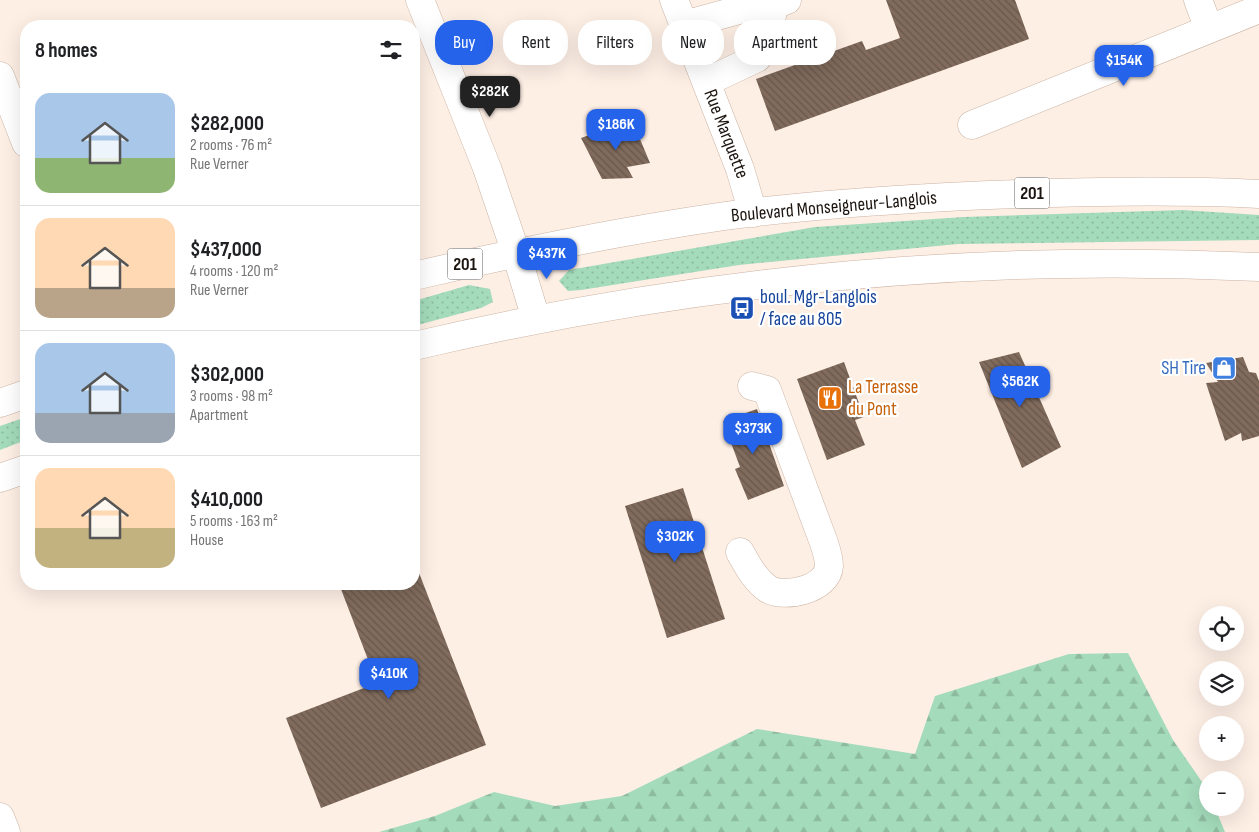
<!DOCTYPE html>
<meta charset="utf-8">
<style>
:root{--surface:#fff;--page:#f2f2f2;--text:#202124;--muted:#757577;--line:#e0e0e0;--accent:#2563eb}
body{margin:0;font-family:"Sofia Sans Condensed",sans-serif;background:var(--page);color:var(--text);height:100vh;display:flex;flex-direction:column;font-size:19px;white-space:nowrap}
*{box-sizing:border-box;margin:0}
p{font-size:16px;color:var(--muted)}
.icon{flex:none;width:28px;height:28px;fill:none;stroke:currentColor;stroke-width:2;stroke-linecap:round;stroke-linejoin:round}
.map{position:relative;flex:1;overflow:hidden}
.panel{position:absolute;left:20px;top:20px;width:400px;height:570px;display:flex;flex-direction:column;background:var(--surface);border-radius:20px;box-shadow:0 5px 20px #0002}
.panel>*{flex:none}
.top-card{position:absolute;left:435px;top:20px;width:475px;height:45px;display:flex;gap:10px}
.buttons{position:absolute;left:1199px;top:606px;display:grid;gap:10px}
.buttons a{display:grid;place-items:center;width:45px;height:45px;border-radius:50%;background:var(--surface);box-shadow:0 5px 20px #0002;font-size:25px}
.price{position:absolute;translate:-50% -42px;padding:0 11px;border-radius:10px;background:var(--accent);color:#fff;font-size:16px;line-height:32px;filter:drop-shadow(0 1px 2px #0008)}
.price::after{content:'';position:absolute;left:50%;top:30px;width:15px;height:11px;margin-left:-8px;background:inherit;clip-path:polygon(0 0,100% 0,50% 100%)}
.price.current{background:#222;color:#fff}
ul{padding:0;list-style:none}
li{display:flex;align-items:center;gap:15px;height:125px;padding:0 15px}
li+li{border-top:1px solid var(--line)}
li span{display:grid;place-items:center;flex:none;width:140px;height:100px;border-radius:15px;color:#555}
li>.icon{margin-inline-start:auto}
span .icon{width:60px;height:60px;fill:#fffc;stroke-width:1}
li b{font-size:21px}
h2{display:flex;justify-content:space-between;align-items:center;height:60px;padding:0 15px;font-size:21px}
.pill{padding:0 18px;border-radius:20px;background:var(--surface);box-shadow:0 5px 20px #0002;font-size:18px;line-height:45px}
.pill.current{background:var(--accent);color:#fff}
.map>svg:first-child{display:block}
.grass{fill:url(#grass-dots)}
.forest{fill:url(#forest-firs)}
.building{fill:url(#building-back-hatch)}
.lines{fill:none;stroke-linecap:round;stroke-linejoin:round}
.minor-casing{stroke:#cab3a4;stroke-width:29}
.highway-casing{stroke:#cab3a4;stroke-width:29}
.minor{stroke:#fff;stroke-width:28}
.highway{stroke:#fff;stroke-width:28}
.labels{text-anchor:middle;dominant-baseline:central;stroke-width:4.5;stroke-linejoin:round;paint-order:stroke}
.shield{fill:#fff;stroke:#615b58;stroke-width:1}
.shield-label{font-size:18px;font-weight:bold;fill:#1d1510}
.street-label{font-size:19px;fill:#1d1510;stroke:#fff}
.transit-label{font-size:19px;fill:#164399;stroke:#fff;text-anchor:start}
.shop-label{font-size:19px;fill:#366cbe;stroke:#fff;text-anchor:end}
.food-label{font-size:19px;fill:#c56008;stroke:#fff;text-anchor:start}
</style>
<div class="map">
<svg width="1259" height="832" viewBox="0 0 1259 832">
<defs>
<pattern id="grass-dots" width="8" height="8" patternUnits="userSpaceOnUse" patternTransform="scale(1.25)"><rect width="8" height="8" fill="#a4dbbb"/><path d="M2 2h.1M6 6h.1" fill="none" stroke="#8dbba0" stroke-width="1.8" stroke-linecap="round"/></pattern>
<pattern id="forest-firs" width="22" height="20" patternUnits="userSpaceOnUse" patternTransform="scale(1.25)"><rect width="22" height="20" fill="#a4dbbb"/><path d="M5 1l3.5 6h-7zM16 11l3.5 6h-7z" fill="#8dbba0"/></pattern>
<pattern id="building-back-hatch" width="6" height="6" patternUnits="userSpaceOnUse" patternTransform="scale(1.25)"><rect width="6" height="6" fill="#806b5d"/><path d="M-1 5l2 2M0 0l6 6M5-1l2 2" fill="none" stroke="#68574b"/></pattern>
</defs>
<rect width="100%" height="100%" fill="#feefe5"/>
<!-- grass -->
<path class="grass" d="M1183,210L1259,215V240L958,244L739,265L581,290L568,291L559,281L569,270L815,227L964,217Z
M469,285L490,289L493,302L481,308L414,326V301Z
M26,417V440L0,450V426Z"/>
<!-- forest -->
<path class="forest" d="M1128,653L1173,740L1207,789L1208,808H1215L1225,832H379L435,816L494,792L555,806L622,796L757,729L915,754L935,696L1069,654Z"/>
<!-- building -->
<path class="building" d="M886,0H1015L1029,39L775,131L756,79L862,41L866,50L900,38Z
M632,120L650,163L627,167L633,178L602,179L581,138Z
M1019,352L1061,447L1022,468L979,362Z
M1243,357L1249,372L1256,373L1259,381V436L1242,441L1241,433L1225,441L1206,383L1218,382L1206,363Z
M844,362L864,417L855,420L865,445L827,460L797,379Z
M757,409L784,486L748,500L735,469L740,467L723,421Z
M683,488L725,619L667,638L625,506Z
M414,560L486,745L321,808L286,718L377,683L339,584H414Z"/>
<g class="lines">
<defs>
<path id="minor" d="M420,0L487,168L516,253L536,319
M674,0L740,169L753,213
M1198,0L1209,29
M684,25L739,10L774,5L787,0
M0,76L26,143
M706,82L757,58L766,47L774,5
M972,125L1259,9
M740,552C748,566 755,580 768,589C785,599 828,589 829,566C829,559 826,549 824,543L767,390L752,386
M0,817L6,832"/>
<path id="highway" d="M414,276C517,252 620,231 725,216C798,206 873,201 947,197C1051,192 1155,189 1259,194
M414,346C690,281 975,253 1259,267
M0,403L26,394
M0,478L26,469"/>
</defs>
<!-- minor casing -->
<use href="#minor" class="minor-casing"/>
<!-- highway casing -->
<use href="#highway" class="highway-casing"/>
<!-- minor -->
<use href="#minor" class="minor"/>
<!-- highway -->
<use href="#highway" class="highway"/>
</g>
<!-- icons -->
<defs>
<symbol id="bus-square" viewBox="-11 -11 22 22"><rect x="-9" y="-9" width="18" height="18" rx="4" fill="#1a4fb4" stroke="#fff"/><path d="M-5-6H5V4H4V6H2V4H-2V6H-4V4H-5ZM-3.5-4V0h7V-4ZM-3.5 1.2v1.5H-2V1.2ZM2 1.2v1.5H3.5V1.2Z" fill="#fff"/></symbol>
<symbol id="shop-square" viewBox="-11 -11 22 22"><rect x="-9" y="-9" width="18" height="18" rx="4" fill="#3f7fe0" stroke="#fff"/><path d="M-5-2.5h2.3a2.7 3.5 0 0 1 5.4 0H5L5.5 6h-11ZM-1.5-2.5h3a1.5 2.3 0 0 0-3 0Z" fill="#fff"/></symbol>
<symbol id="restaurant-square" viewBox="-11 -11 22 22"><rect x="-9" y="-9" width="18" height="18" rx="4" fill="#e8710a" stroke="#fff"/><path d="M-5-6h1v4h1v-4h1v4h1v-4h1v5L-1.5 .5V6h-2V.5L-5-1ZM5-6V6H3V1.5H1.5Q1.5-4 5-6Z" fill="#fff"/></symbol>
</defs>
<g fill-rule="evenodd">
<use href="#bus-square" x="728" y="294" width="28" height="28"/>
<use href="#shop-square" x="1210" y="354" width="28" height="28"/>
<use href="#restaurant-square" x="816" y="384" width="28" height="28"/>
</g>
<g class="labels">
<!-- shield labels -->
<g class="shield">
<rect x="1014.5" y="177.5" width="35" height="31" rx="4"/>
<rect x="447.5" y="248.5" width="35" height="31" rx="4"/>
</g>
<g class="shield-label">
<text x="1032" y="193">201</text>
<text x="465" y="264">201</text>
</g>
<!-- street labels -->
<g class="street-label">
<text transform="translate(726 134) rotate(69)">Rue Marquette</text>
<text transform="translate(834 207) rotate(-5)">Boulevard Monseigneur-Langlois</text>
</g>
<!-- transit labels -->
<g class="transit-label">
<text x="760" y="297">boul. Mgr-Langlois<tspan x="760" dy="22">/ face au 805</tspan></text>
</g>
<!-- shop labels -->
<g class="shop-label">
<text x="1206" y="368">SH Tire</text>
</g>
<!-- food labels -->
<g class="food-label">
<text x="848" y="387">La Terrasse<tspan x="848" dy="22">du Pont</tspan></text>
</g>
</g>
</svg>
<div class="buttons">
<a><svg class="icon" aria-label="locate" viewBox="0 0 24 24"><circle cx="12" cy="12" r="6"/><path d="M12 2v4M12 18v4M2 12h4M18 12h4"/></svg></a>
<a><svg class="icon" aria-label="layers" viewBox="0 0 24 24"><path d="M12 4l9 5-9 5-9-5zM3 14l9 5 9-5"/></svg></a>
<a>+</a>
<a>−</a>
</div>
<b class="price" style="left:1124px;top:87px">$154K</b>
<b class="price current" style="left:490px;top:118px">$282K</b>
<b class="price" style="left:616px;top:151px">$186K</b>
<b class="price" style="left:547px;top:280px">$437K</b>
<b class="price" style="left:1020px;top:408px">$562K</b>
<b class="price" style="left:753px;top:455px">$373K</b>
<b class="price" style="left:675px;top:563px">$302K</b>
<b class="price" style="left:389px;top:700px">$410K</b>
<div class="top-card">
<a class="pill current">Buy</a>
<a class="pill">Rent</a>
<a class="pill">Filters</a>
<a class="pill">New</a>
<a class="pill">Apartment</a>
</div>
<section class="panel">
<h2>8 homes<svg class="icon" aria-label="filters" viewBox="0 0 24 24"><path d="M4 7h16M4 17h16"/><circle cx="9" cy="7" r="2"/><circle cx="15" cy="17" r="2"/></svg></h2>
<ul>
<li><span style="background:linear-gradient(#a9c7e8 65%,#8fb573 0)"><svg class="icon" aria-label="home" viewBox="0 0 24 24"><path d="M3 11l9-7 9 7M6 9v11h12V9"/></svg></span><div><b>$282,000</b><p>2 rooms · 76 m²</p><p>Rue Verner</p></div></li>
<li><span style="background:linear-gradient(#ffd9b3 70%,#b9a48a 0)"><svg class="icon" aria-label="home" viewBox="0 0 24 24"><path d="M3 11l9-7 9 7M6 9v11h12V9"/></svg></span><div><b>$437,000</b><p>4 rooms · 120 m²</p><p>Rue Verner</p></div></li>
<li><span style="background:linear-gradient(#a9c7e8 70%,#9aa5b1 0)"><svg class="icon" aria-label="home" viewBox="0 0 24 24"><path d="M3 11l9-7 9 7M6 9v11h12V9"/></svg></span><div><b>$302,000</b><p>3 rooms · 98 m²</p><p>Apartment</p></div></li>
<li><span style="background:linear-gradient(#ffd9b3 60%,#c2b280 0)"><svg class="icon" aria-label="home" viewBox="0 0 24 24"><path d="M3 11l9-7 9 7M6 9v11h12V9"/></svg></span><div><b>$410,000</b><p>5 rooms · 163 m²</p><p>House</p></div></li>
</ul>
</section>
</div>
